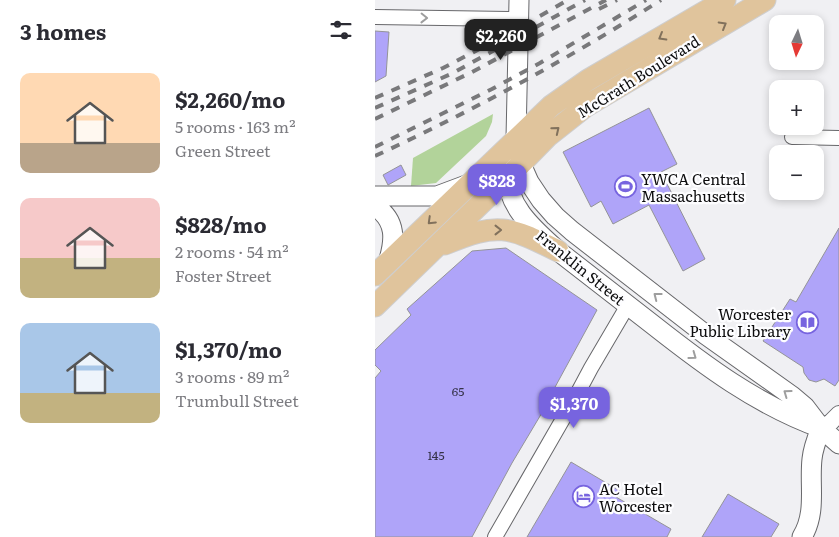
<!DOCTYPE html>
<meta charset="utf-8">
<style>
:root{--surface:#fff;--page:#f7f7f7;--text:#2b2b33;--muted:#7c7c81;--accent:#7764df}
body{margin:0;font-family:Literata,serif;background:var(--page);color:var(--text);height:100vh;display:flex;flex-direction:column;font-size:19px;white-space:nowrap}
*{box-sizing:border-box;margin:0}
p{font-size:16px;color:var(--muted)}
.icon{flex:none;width:28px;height:28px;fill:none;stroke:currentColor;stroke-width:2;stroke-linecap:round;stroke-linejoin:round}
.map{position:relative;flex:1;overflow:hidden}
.side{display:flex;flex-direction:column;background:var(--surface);width:375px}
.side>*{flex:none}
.needle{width:32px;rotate:184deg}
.buttons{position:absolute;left:394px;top:15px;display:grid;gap:10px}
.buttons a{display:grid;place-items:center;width:55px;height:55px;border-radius:10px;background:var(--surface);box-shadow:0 2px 8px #0003;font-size:25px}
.price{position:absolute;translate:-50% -42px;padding:0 11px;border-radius:10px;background:var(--accent);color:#fff;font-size:16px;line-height:32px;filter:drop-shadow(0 1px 2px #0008)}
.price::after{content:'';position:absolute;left:50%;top:30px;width:15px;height:11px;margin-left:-8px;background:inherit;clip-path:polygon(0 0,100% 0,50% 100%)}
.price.selected{background:#222;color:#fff}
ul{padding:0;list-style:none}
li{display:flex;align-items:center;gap:15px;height:125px;padding:0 20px}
li span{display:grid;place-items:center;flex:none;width:140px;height:100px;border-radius:10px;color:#555}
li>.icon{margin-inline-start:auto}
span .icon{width:60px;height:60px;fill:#fffc;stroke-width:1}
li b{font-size:21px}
h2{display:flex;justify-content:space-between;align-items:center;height:60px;padding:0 20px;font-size:21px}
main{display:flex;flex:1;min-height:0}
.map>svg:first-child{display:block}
.green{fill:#b2d39a}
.building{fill:#afa4f9;stroke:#949497}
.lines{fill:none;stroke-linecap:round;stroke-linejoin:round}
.minor-casing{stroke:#67676a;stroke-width:16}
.tertiary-casing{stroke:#67676a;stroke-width:18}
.secondary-casing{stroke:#67676a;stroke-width:21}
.primary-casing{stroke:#cececf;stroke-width:23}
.minor{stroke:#fff;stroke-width:14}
.tertiary{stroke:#fff;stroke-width:16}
.secondary{stroke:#fff;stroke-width:19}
.primary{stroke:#e0c49c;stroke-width:21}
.rail{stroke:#79797b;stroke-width:4;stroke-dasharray:9 9;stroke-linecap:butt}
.oneway{stroke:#9e9e9e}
.oneway2{stroke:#81715c}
.labels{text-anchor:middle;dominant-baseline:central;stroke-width:4.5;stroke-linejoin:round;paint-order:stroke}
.number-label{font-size:12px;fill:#353248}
.street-label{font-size:15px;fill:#0c0c0d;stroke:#fdfdff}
.poi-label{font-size:15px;fill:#0c0c0d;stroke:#fdfdff;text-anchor:start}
</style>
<main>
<section class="side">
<h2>3 homes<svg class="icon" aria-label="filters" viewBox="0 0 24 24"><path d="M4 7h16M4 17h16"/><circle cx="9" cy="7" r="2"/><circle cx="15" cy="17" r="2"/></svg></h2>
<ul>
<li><span style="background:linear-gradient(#ffd9b3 70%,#b9a48a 0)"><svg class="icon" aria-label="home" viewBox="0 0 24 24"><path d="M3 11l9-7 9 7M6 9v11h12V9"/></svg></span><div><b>$2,260/mo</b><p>5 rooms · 163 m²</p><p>Green Street</p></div></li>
<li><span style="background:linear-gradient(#f6c9c9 60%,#c2b280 0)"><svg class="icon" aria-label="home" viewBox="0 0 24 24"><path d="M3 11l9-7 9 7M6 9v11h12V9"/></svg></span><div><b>$828/mo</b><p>2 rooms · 54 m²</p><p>Foster Street</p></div></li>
<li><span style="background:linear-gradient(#a9c7e8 70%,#c2b280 0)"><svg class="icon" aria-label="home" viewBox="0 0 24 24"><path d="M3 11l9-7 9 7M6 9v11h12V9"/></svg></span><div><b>$1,370/mo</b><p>3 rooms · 89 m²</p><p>Trumbull Street</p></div></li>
</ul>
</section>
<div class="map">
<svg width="464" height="537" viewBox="0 0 464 537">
<rect width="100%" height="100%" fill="#f0f0f3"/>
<!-- green -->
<path class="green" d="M118,114L117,122L111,136L61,183L36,186L38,158Z"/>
<!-- building -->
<path class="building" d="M0,31L14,32L11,76L0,82Z
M274,108L302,164L286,172L330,259L308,271L274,205L238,224L226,201L216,207L188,152Z
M26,165L31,175L13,185L8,175Z
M464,228V380L460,386L449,379L441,382L434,380L429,373L428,367L388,341L415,299L421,302Z
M131,248L222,310L173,400L174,401L137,463L97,537H0V378L6,371L0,365V350L36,315L32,309L97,251Z
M196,462L245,491L241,497L296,529L292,537H152Z
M353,494L404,524L396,537H327Z"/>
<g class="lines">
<defs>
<path id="minor" d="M0,17L143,19
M417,137L464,138
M120,537L200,398L216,368L253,305"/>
<path id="tertiary" d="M446,428L456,422L464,414"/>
<path id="secondary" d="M144,0L141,138L146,164L154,182L166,200L180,216L197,231L331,335L417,396L430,407L446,428L464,444
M132,167C129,204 157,228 183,251C214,275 245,299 277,324C329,365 382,405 446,428
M0,196H62L94,184
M0,206C22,221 20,240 13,263
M427,537C442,512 434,486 437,459C438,448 442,438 446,428"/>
<path id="primary" d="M70,244C123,222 133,226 183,251
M0,275L176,106L213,80L350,0
M0,306L131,179L173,136L211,106L390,0"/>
</defs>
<!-- minor casing -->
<use href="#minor" class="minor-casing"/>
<!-- tertiary casing -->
<use href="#tertiary" class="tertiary-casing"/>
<!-- secondary casing -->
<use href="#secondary" class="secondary-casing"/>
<!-- primary casing -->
<use href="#primary" class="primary-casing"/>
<!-- minor -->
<use href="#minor" class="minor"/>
<!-- tertiary -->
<use href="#tertiary" class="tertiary"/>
<!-- secondary -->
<use href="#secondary" class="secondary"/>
<!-- primary -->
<use href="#primary" class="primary"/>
<!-- rail -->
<path class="rail" d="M224,9L242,0
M165,16L193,0
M0,98L68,68L116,43
M0,108L78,73L210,0
M0,119L97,72L231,0
M0,147L117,89L165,63L271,0
M0,156C99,110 195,58 286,0"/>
</g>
<!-- one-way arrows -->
<defs><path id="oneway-chevron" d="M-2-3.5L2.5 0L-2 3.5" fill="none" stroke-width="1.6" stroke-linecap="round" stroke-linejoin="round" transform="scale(1.25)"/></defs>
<g class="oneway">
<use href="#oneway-chevron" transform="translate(49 18) rotate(1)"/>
<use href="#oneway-chevron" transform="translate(282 296) rotate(-142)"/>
<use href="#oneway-chevron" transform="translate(318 356) rotate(36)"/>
<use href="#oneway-chevron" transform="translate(412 393) rotate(-144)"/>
</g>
<g class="oneway2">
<use href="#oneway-chevron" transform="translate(348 25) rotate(-30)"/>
<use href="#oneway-chevron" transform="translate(287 37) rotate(150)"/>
<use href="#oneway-chevron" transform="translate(181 130) rotate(-39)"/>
<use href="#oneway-chevron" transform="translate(56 221) rotate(136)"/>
<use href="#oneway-chevron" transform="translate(123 230)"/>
</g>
<!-- icons -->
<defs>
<symbol id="stadium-ring" viewBox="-11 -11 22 22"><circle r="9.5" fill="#fdfdff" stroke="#7764df" stroke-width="1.5"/><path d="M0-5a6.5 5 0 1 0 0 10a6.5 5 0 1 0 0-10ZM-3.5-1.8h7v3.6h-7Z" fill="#7764df"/></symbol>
<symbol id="library-ring" viewBox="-11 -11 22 22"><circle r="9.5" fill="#fdfdff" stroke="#7764df" stroke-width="1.5"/><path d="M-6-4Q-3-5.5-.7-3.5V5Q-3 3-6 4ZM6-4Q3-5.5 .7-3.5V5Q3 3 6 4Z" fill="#7764df"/></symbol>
<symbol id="hotel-ring" viewBox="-11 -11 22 22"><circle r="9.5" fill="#fdfdff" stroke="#7764df" stroke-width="1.5"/><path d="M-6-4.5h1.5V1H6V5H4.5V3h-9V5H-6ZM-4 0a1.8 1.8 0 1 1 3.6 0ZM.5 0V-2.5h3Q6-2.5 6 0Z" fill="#7764df"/></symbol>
</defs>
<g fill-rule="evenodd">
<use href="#stadium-ring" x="238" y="174" width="25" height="25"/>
<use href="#library-ring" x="420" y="310" width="25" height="25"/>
<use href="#hotel-ring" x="196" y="484" width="25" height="25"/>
</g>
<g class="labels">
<!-- number labels -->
<g class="number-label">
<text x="83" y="391">65</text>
<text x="61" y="455">145</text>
</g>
<!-- street labels -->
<g class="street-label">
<text transform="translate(263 76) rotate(-32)">McGrath Boulevard</text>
<text transform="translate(206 267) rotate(39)">Franklin Street</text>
</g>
<!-- poi labels -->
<g class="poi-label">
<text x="266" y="178">YWCA Central<tspan x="266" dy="17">Massachusetts</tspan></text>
<text x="416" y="313" text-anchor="end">Worcester<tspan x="416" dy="17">Public Library</tspan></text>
<text x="224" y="488">AC Hotel<tspan x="224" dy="17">Worcester</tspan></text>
</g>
</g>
</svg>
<div class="buttons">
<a><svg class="needle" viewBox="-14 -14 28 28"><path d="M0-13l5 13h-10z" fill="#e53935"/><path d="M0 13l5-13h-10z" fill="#7c7c81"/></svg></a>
<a>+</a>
<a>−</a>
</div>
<b class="price selected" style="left:126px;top:61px">$2,260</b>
<b class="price" style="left:122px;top:206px">$828</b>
<b class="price" style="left:199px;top:429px">$1,370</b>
</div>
</main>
